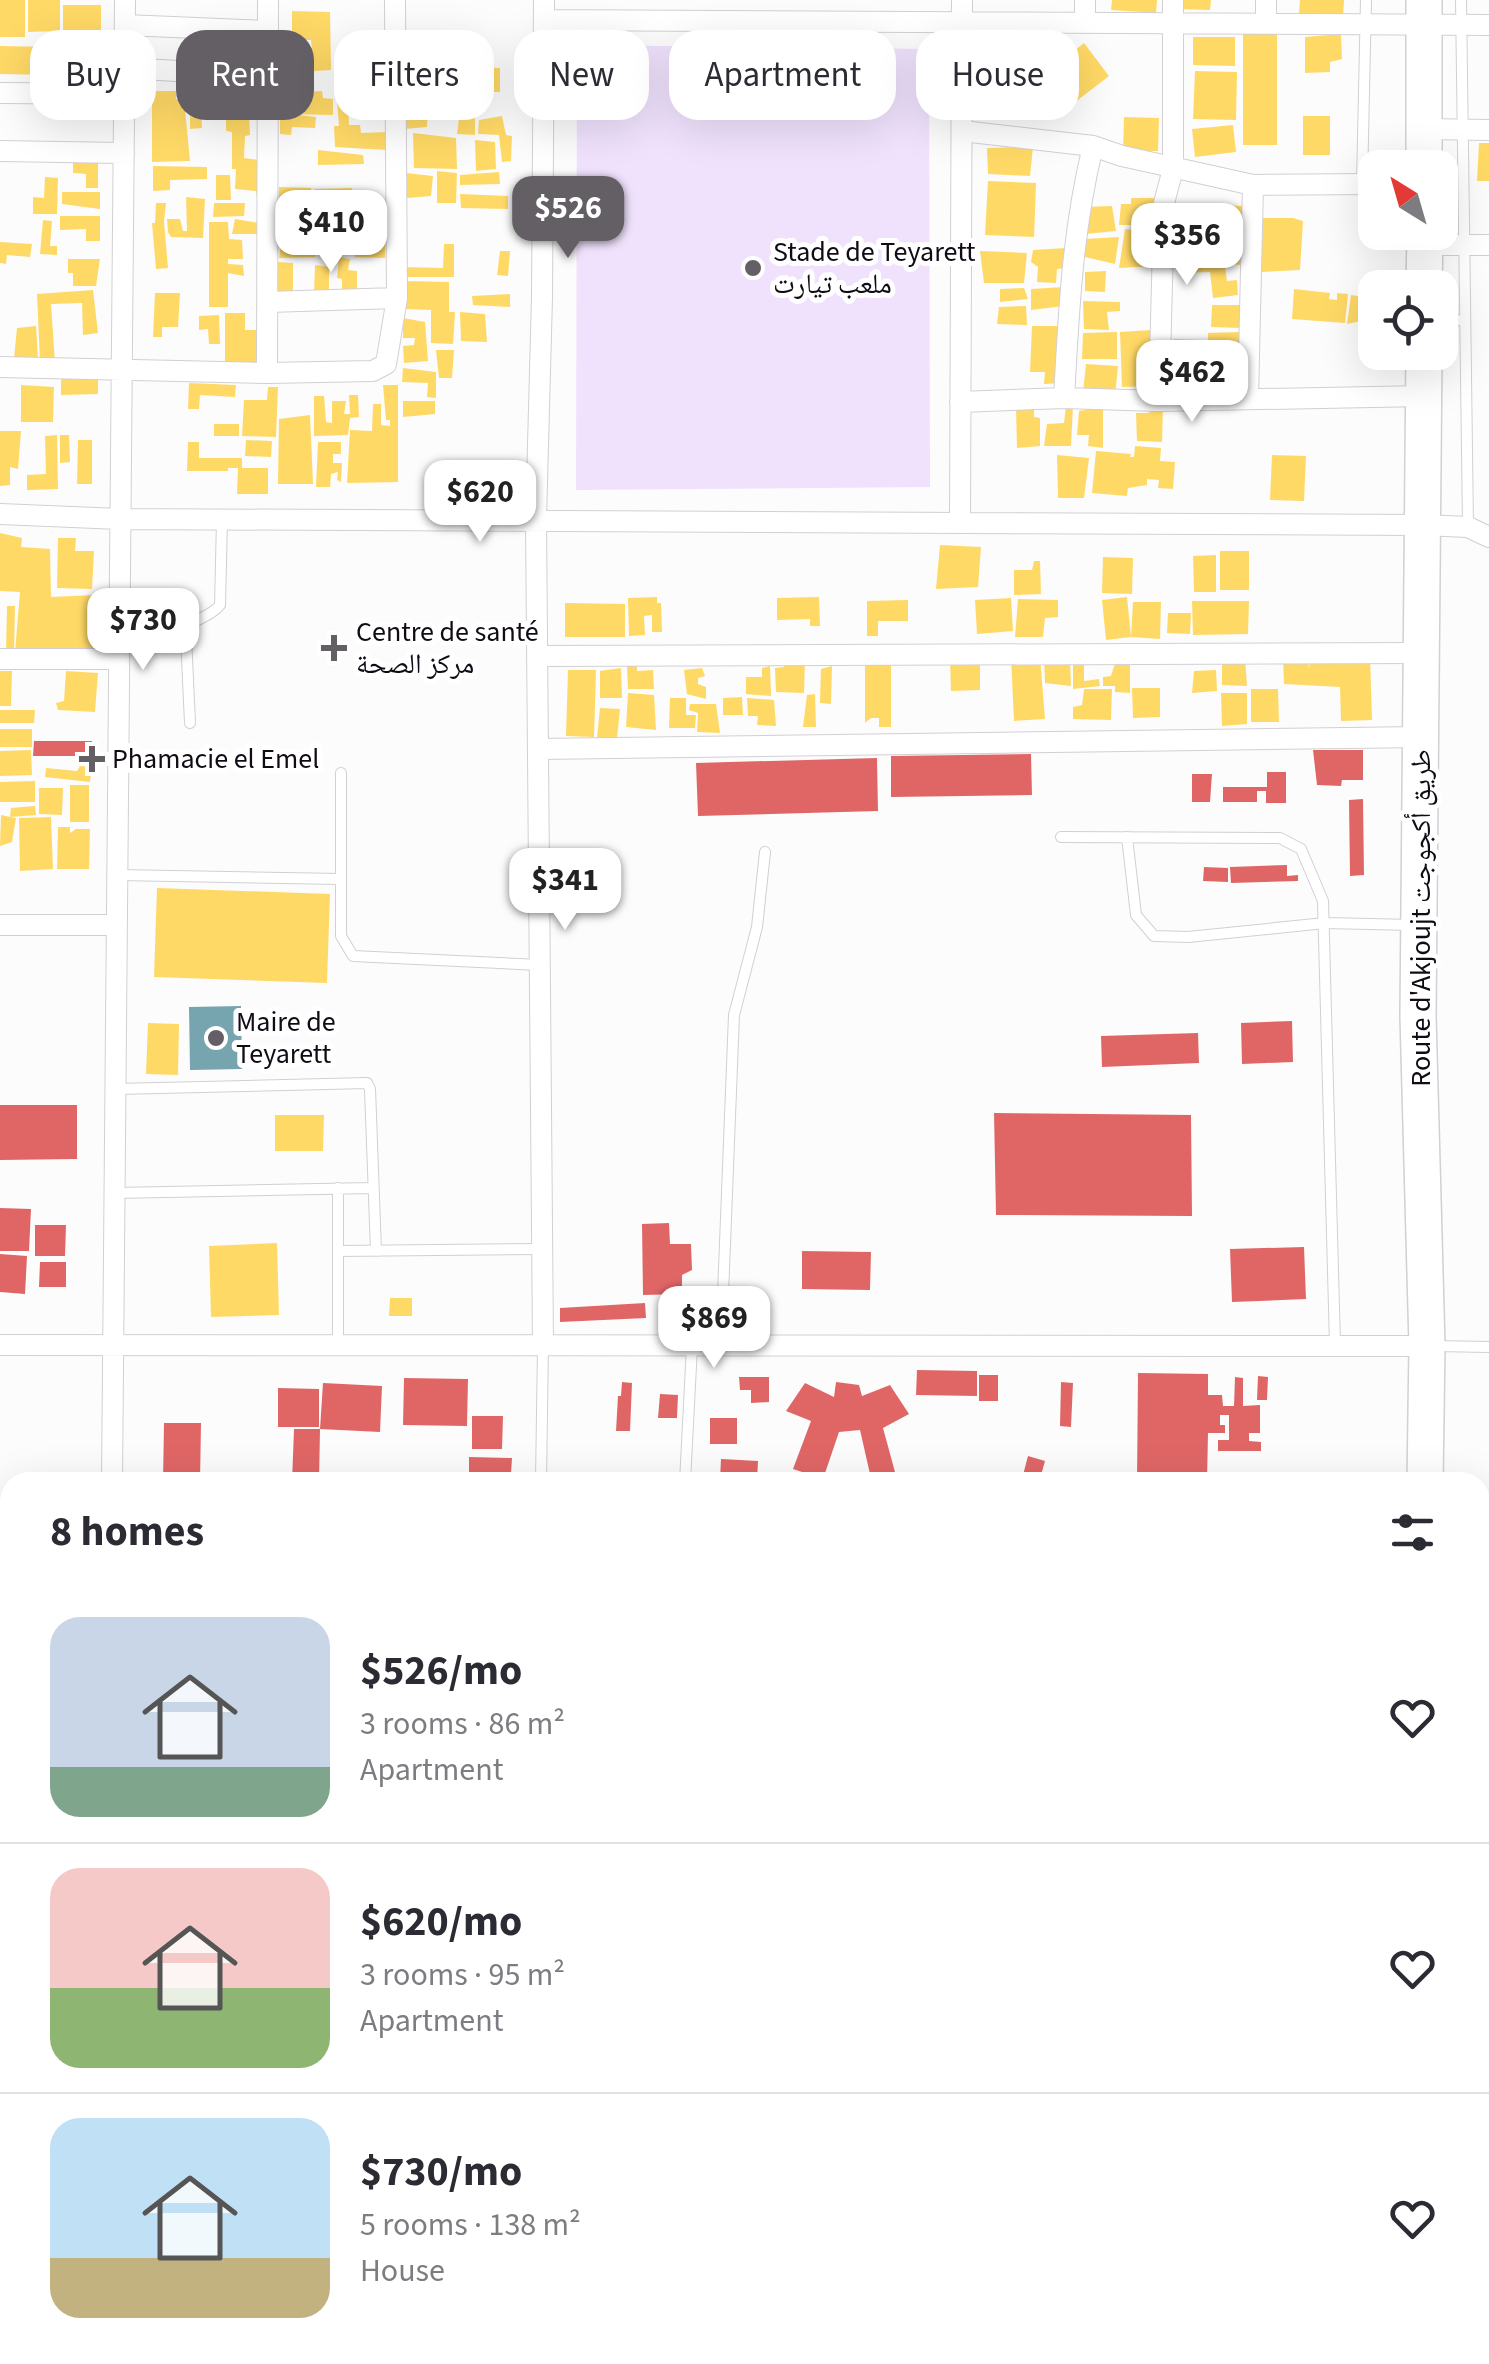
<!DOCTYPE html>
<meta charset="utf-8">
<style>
:root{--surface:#fff;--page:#f7f7f7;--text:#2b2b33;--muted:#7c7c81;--line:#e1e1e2;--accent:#635f65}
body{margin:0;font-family:"Source Sans 3","Noto Naskh Arabic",sans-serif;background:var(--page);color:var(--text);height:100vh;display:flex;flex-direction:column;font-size:38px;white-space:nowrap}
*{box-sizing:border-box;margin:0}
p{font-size:32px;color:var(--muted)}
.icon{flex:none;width:55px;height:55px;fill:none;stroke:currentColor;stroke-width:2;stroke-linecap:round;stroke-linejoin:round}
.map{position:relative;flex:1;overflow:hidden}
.details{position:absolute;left:0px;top:1472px;width:1490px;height:892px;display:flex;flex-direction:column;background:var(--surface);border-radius:30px 30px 0 0;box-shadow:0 10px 40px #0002}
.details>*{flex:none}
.top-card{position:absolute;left:30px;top:30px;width:1430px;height:90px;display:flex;gap:20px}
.needle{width:65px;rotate:323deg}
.buttons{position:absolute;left:1358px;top:150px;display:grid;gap:20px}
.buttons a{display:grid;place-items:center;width:100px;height:100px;border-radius:20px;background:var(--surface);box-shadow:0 10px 40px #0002;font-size:50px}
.price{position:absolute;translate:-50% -85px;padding:0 22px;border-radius:20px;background:#fff;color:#222;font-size:32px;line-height:65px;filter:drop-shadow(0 2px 5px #0008)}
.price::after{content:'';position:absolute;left:50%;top:60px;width:30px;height:22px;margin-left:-15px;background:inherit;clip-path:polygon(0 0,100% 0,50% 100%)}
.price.selected{background:var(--accent);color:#fff}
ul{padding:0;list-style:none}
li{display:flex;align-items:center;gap:30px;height:250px;padding:0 50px}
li+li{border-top:2px solid var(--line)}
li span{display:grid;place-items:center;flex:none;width:280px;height:200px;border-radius:30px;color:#555}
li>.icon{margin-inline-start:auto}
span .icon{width:120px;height:120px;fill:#fffc;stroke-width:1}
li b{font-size:42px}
h2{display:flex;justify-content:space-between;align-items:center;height:120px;padding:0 50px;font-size:42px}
.chip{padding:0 35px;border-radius:30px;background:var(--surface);box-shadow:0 10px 40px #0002;font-size:35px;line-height:90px}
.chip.selected{background:var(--accent);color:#fff}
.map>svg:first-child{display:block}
.green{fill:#f0e2fd}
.homes{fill:#ffd966}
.shops{fill:#e06666}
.public{fill:#76a5af}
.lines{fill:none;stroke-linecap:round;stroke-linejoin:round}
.service-casing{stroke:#d2cfd5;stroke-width:12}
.minor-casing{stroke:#d2cfd5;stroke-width:22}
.trunk-casing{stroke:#d2cfd5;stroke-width:38}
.service{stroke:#fff;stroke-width:10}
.minor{stroke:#fff;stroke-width:20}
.trunk{stroke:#fff;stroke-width:35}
.poi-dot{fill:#635f65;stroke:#fff;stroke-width:4}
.labels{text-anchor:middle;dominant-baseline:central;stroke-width:10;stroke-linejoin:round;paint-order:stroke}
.poi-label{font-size:28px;fill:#100b14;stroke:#fff;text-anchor:start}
.street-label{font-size:28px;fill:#100b14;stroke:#fff}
</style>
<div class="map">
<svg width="1489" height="2364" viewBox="0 0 1489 2364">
<rect width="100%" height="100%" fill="#fcfcfc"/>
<!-- green -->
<path class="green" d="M577,45L929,49L930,487L576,490Z"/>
<!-- homes -->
<path class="homes" d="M0,0H25V37H0Z
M28,0H60V31L28,32Z
M1112,0H1157L1156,13L1111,10Z
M1177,0H1211L1210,10L1177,9Z
M1300,0H1344L1343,17L1299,14Z
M63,5H101V35H63Z
M292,11L330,12L331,70L314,71L311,40H292Z
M1277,28V145H1243V29Z
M1341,34L1342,59L1330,62V72L1305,73V37Z
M1193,37H1235V66L1193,65Z
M989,41L1031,42L1030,71L988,70Z
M1084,43L1109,76L1074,103L1049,71Z
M0,46L103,48V76L0,74Z
M361,46H373V69L384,70L386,76L338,78L337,56L356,58Z
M472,67L500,68V92H470Z
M1195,71L1237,72L1236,120L1193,119Z
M458,77L459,92L438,94L437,78Z
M384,81L387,93L364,96L384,98L385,112L356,111V96H364L363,83Z
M152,91H176V99H184L190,161L152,162Z
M322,91L323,98L333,99V115L291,114L316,117L315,128L292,127L291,135L280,134V97H293L295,106H301L302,92Z
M190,94H200L202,128L190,129Z
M226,96L251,98L250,109L233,107L232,114L249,115L250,135L245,136L244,158L259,160V207L256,191L235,189L236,169H232V132L226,131Z
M406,96L428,99L427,127L404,129Z
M458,99H487V110L460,112Z
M348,100L349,125H360L361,133L387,132V150L335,147L334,126H339L337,101Z
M475,116V135L457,134L459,118Z
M502,116L506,135L512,136L511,161L502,162L499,135L478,134L479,120Z
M1303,116H1330V155H1303Z
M1124,117L1159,118L1158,151H1123Z
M1233,125L1236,152L1195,157L1192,129Z
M413,133L456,138L457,169L414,168Z
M475,140L495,142L496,169L476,171Z
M1479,143H1489V181H1477Z
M1033,147L1030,176L988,174L987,148Z
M318,150L363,155L364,164L318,165Z
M73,161L98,162V188H86V174L73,173Z
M153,166L207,167V179L170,180V190L153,191Z
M437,171L457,173L456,203H437Z
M499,172L500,184L460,185V175Z
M406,173L433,176L431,196L407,198Z
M216,175H230L231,200H216Z
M45,177L58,178L57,214H33V197L44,198Z
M988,181L1036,183L1034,237L985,235Z
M279,187L311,188L310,204L279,202Z
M352,188V205L315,202V189Z
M62,192H100V209L62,204Z
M460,194L508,196V209L461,208Z
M186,197L205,199L203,238L171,237L168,232L167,219H180L183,231H187Z
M1131,198H1154L1155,225H1119L1121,204H1131Z
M156,203H166L164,222L168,268L156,269L152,223H155Z
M214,203H245L244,216L213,217Z
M1212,205L1244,206V235H1212Z
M1112,206L1116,231L1085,234L1083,207Z
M60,216H100V241H86V229L60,230Z
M1263,218H1293L1303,221L1300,270L1261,272Z
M235,219L259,223L260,234H232Z
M279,219L347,221L349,251L315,250V257L279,258L281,242H316L315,234H278Z
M43,220L52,221L50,246H57V255L40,254Z
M351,221H385V258L355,257Z
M209,222H228L229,239L242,240L243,259H228V264L243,265L244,276L228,273V307H209Z
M1125,229L1153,232L1154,266L1119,268Z
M1119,237L1115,264L1085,257V239Z
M1209,240L1210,268L1225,266L1227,281L1237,280L1238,295L1213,298L1210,272L1180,273L1179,241Z
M0,242L32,244L30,257L7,255L6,264L0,263Z
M444,244H454V277H403V267L443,268Z
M1215,247L1242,250L1240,265L1213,262Z
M1066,248L1069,268L1057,269L1056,283L1037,282L1038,267L1031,262L1033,250Z
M500,251H510L508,276L497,275Z
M980,251L1027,253L1024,283H984Z
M339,257L350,259L348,270L357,271V295L342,294V279L337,278Z
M68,259H100L96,286H73V273H68Z
M278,262L293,263V294L278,295Z
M315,265L329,267V295L314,294Z
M1106,271L1105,292L1085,291V272Z
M403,281L449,282V312H455L453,344L431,343V310L405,309Z
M1064,287V306L1031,310V289Z
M1024,288L1028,299L1000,302V289Z
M1294,289L1330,293L1329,299L1337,300V293L1348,294L1345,323L1292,319Z
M93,290L98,333L83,335L82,303L51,304L55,363L40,362L37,294Z
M155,293H180L178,327H162V337H153Z
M510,294V307L473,305L472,296Z
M1351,295L1366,297V320L1347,324Z
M1083,301L1120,302V311L1107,312L1109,330L1084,329Z
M1212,305H1241V328L1211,327Z
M1026,306L1027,325L997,324L999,307Z
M460,312L485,314L487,342L461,341Z
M225,313H245V330H257V365H225Z
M219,315L220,344H209L208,329L199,330V316Z
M403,318L425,322L428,361L404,363L403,346L414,345L415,338H403Z
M36,326L38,359L14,358L17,328Z
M1032,326H1065L1062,383L1044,384L1045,372H1030Z
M1151,330L1153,386L1122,387L1120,332Z
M1117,332V359H1082L1083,333Z
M1241,332L1242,388L1209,389L1208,333Z
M1174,339L1203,340L1204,392L1172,390Z
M436,350H454L452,378H439Z
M1086,364L1118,366L1115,396L1083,393Z
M403,368L436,372V398L427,397L428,383L402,382Z
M98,376V394L61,395V377Z
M189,383L236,385L235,397L200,395L199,409H188Z
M21,385L54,387L53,422H21Z
M383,385H398V482L347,483L350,430L372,431L373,404H381V425L390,426V420H386Z
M268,387H278L276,437L242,436L244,400H267Z
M349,395H358L359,417L350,418L348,435L314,436V396H324L326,422L332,423V401H346L344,414H350Z
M403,401H435V414L403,417Z
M1073,405L1071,446H1044L1047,424L1064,423L1066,406Z
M1151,406H1163L1162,442L1137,441L1136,413H1149Z
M1034,407V417L1040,418V446L1017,448L1016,408Z
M1103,407V448L1088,446L1089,435H1077L1079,411Z
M310,415L313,484H278L279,419Z
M214,424H239V436H214Z
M0,431H21L18,469L10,467V485L0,486Z
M57,435L58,489L27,490V475L46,474L45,436Z
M60,435H69L70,462L60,463Z
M78,440H92V484H77Z
M246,440L272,441L271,457L245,456Z
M188,442H199V458H242V468H268V494H237L238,468H228V471H187Z
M318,442H341V454H333V463H342L341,482L337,480L338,472L331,474L330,487H316Z
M1135,446L1161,448L1160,461L1175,462L1173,489L1158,488L1159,480L1147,479V485L1128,488L1127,496L1092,493L1096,451L1131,454L1130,457H1134Z
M1057,455L1089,458L1084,498H1058Z
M1272,455L1306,456L1304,501L1270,500Z
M0,533L22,538L21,547L50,549L51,597L94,595V649L15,652L20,592L0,591Z
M58,538H76L75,551H94L92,589L57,588Z
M940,545L981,547L978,587L936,589Z
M1220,551H1249V590H1220Z
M1216,555V592H1194L1193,556Z
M1103,557L1133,558L1132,594L1102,593Z
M1034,561H1040L1041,594L1014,595V570H1032Z
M657,597V603H661L662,632H652V615L644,616L645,635L629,636L628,598Z
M819,597L820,626H810V619L777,620V598Z
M1127,597L1131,637L1106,640L1102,600Z
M1011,598L1013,631L977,634L975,600Z
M1018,599L1058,600V617L1045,618L1043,637H1015Z
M908,600V621H878V636H867V601Z
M1192,601H1249L1248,634L1193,635Z
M1133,602H1161L1160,639L1131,637Z
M565,603L625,604V637H565Z
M7,606H15L14,653H6Z
M1168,613H1191L1190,634L1167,633Z
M1370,656L1372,720L1341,721L1340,687L1284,684L1283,658L1308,657L1309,669L1310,658Z
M1011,657H1040L1045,719L1014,721Z
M1044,657L1070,661L1071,686L1045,683Z
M1245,658L1247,686L1222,685V662Z
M805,659L804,693L776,692L775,668L784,667L785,660Z
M950,659H980V690L951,691Z
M1084,661V681L1099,679L1100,686L1073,689V662Z
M1130,661V693L1115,692V686H1103V677L1111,676L1115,663Z
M865,665H891V727H879V718H871L865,723Z
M627,666H637V671L653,670L654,689H628Z
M770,666L771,696L746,694V677H762V668Z
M832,666L831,704L820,703L821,669Z
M621,668L622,698H600V671Z
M702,668L705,676L698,678V684L706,687V699L687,694L684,670Z
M568,670H596L594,737L566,736Z
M1216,670L1217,691L1192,693L1194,671Z
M0,671H12L11,706H0Z
M66,671L98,673L95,712L58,710L56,703L64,701Z
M1132,688H1160V717L1133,718Z
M1084,689H1112L1111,720L1073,719V707L1082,705Z
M1251,689H1278L1279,722H1251Z
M628,693L654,695L656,730L626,727Z
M1221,693H1247V724L1222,726Z
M815,694L816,727H803L807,695Z
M742,697L743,715H723V698Z
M670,698H686V715H696L695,728H669Z
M747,698L774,700L776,726L757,725L758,716H748Z
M690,704H716L720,733L697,732L698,713L689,710Z
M600,708L620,709L617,738H597Z
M0,710H35L34,723H0Z
M0,729H32V747H0Z
M31,750L32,775L0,776V751Z
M80,766L92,767L90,782L45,777L46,768L77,771Z
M35,781V802H0V782Z
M70,785H89V822H70Z
M39,788H63L62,815L39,814Z
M35,806L36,815L10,817L16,818L12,842L0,846L1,815L10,817L11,808Z
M51,817L53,869L20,871L19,818Z
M58,827H70V833L76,829H90L89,869H57Z
M157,888L330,894L327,983L154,977Z
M148,1023L179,1024L178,1075L146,1074Z
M275,1115H324L323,1151H275Z
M277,1243L279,1315L211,1317L209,1246Z
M390,1298H412V1316H389Z
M0,1637H6L7,1678L0,1679Z
M0,1682H10V1739H0Z
M0,1802H10V1841H0Z
M0,1847H7L6,1899H0Z
M0,1919H10V1951H0Z
M0,1956H10V1989H0Z
M0,1994H10V2029H0Z
M10,2345V2355H76V2364H0V2346Z"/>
<!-- shops -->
<path class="shops" d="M34,741H92V762H78L77,756H33Z
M1313,750H1363V780H1342L1341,786L1317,785Z
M1031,754L1032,795L891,797V756Z
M877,758L878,811L698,816L696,763Z
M1267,772H1286V803H1266V791H1257V802H1223V787H1267Z
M1192,774H1212L1210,802H1192Z
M1363,799L1364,875L1350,876L1349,800Z
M1287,865V876L1298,875V881L1231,883L1230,867Z
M1204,867L1228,868V882L1203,881Z
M1292,1021L1293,1062L1242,1064L1241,1023Z
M1198,1033L1199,1063L1102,1067L1101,1036Z
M0,1105H77V1159L0,1160Z
M994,1113L1191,1115L1192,1216L996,1215Z
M0,1208L31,1209L29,1251H0Z
M669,1223L670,1244H691L692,1270L682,1275V1294L643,1295L642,1224Z
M35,1225H66L65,1256H35Z
M1304,1247L1306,1299L1232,1302L1230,1249Z
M802,1251L871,1252L870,1290L802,1289Z
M0,1254L27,1256L25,1294L0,1292Z
M40,1262H66V1287H39Z
M645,1303L646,1318L560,1322V1308Z
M917,1370L977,1371V1396L916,1395Z
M1138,1373L1208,1374V1395H1222L1223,1406H1234L1235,1377L1243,1378V1406L1260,1405V1433H1249V1441L1261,1442V1451H1218V1440H1229V1415H1220V1425H1225V1433H1208L1207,1482H1137Z
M979,1375H998V1401H979Z
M1258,1376L1268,1377L1267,1400H1257Z
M739,1377H769V1402L751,1403V1390H740Z
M404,1378L468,1379L467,1426L403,1425Z
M622,1382L632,1383L630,1431H616L618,1396H621Z
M836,1382L859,1385L862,1396L890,1385L909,1414L883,1428L895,1472L870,1474L860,1430L839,1432L823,1479L793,1469L811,1421L786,1411L805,1383L834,1397Z
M1061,1382L1073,1383L1071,1427L1060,1426Z
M323,1383L382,1386L380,1432L320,1429Z
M278,1388L319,1389V1427H278Z
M660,1394L678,1395L677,1418H658Z
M472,1416H503L502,1449H472Z
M710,1418H737V1444H710Z
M164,1423H201L200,1482H163Z
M294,1429H320L319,1482H292Z
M1028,1456L1045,1461L1040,1479L1023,1475Z
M469,1457L512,1458L511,1474L494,1473V1482H469Z
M721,1459L758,1461L757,1482L720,1480Z
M262,2355H297V2364H261Z
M306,2355H446V2364H306Z
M555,2355H595V2364H554Z
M1297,2355H1338V2364H1297Z
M1061,2359L1149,2361V2364H1061Z"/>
<!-- public -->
<path class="public" d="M241,1006L242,1069L190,1070L189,1007Z"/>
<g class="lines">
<defs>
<path id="service" d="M1461,0L1468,526
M1362,183L1366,0
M1440,321L1465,320
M190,723L186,637C190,616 208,620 220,605L222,520
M341,773V936L353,956L539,965
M1061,837L1280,838L1301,849L1323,901L1335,1345
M1127,837L1136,915L1154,936L1188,937L1325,923L1414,925
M117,875L341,879
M115,1089L367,1083L370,1089L376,1251
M338,1188V1345
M114,1193L372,1188
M338,1251L542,1249
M721,1345L734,1015L757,927L765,852
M1435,1346L1489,1347
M541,1481L543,1345
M685,1482L692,1346"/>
<path id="minor" d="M1266,0V22
M544,20L1489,25
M1085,21V0
M125,25L268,31
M124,68L267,76
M0,93L124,94
M1424,129L1489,130
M962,131L1093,146L1122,156L1253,185L1375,184
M0,151L124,153
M1425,245H1489
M268,302L397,298
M0,367L267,373L373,371L386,364L397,298L395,0
M267,373L268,0
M1064,398C1069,309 1072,233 1093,146
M1248,399L1253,185
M1159,401L1164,203L1173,169V0
M960,402L1064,398L1159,401L1424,396
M0,514L120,519L1423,525L1468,527L1489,537
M960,522L962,0
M537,656L1423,653
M0,659H118
M538,749L1422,737
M0,925H115
M0,1345L1427,1346
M543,1345L536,520L542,297L544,0
M112,1482L125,0
M0,1615H10
M0,1762H10
M0,1914H10
M0,2182H10
M0,2340L10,2339
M99,2364V2355"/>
<path id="trunk" d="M1424,0V168
M1424,288L1425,232
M1424,352L1418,1016L1427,1346L1425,1482
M1411,2364V2355"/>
</defs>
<!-- service casing -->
<use href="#service" class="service-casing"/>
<!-- minor casing -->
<use href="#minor" class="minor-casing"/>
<!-- trunk casing -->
<use href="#trunk" class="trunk-casing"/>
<!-- service -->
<use href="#service" class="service"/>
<!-- minor -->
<use href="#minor" class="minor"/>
<!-- trunk -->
<use href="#trunk" class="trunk"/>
</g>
<!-- markers -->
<g class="poi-dot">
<circle cx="753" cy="268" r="10"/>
<path d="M329 633h10v10h10v10h-10v10h-10v-10h-10v-10h10z"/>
<path d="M87 744h10v10h10v10h-10v10h-10v-10h-10v-10h10z"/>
<circle cx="216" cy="1038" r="10"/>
</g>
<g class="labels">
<!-- poi labels -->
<g class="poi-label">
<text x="773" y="252">Stade de Teyarett<tspan x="773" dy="32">ملعب تيارت</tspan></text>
<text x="356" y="632">Centre de santé<tspan x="356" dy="32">مركز الصحة</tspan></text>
<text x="112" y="759">Phamacie el Emel</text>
<text x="236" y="1022">Maire de<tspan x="236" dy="32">Teyarett</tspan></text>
</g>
<!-- street labels -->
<g class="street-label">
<text transform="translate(1421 918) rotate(-90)">Route d'Akjoujt طريق أكجوجت</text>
</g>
</g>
</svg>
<div class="buttons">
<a><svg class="needle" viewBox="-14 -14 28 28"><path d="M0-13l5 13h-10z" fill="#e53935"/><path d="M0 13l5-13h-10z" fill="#7c7c81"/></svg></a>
<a><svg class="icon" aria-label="locate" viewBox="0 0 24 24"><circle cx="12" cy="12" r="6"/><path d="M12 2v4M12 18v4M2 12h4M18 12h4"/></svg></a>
</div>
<b class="price selected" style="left:568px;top:261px">$526</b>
<b class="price" style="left:331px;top:275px">$410</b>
<b class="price" style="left:1187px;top:288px">$356</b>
<b class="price" style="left:1192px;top:425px">$462</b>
<b class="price" style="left:480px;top:545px">$620</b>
<b class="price" style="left:143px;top:673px">$730</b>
<b class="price" style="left:565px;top:933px">$341</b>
<b class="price" style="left:714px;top:1371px">$869</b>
<div class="top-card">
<a class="chip">Buy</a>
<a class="chip selected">Rent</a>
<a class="chip">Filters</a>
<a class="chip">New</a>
<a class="chip">Apartment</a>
<a class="chip">House</a>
</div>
<section class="details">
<h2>8 homes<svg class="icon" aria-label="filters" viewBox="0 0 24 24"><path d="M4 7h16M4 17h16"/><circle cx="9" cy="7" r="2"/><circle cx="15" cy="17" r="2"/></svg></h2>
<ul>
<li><span style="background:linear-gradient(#c9d6e8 75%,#7fa58c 0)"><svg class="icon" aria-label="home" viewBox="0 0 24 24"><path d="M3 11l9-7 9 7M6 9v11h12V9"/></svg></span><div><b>$526/mo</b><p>3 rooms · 86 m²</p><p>Apartment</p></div><svg class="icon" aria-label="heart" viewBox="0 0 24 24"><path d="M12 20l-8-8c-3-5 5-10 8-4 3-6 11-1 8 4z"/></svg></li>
<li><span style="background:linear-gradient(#f6c9c9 60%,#8fb573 0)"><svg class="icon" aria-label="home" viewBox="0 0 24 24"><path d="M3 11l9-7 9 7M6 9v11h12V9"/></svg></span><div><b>$620/mo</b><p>3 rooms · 95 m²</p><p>Apartment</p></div><svg class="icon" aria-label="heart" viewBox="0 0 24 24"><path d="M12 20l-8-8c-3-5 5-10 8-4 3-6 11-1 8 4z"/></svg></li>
<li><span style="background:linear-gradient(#bfe0f5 70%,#c2b280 0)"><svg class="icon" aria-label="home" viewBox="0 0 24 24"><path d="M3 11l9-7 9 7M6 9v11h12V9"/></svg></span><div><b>$730/mo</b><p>5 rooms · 138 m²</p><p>House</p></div><svg class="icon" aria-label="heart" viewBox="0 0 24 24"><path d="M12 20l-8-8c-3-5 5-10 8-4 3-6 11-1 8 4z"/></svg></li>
</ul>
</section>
</div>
